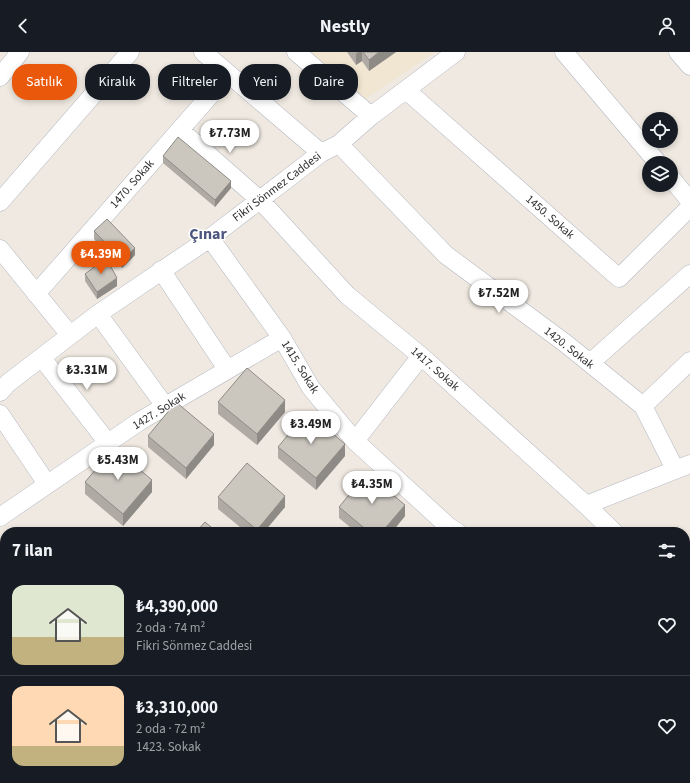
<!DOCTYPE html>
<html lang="tr">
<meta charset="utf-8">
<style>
:root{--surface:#171b24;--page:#20242c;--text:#f1f3f6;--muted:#9ea1a6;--line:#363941;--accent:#ea580c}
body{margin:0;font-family:"Source Sans 3",sans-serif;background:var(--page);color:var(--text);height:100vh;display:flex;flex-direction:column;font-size:15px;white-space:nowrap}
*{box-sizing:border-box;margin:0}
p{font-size:13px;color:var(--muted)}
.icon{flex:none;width:22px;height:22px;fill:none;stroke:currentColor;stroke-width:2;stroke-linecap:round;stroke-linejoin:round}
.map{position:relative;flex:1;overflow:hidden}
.sheet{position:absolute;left:0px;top:475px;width:690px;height:256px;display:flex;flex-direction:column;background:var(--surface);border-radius:16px 16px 0 0;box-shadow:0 2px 6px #0003}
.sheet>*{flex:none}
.top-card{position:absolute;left:12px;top:12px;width:400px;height:36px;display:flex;gap:8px}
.buttons{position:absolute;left:642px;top:60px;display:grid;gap:8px}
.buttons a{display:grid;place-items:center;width:36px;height:36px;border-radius:50%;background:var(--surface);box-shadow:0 2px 6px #0003;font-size:20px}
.price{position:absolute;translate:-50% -34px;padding:0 9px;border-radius:14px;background:#fff;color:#222;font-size:13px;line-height:26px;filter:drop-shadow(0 1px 2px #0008)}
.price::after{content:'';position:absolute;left:50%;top:24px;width:12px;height:9px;margin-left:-6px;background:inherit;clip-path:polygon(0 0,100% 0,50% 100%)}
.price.on{background:var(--accent);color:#fff}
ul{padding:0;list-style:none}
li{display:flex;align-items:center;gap:12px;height:100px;padding:0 12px}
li+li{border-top:1px solid var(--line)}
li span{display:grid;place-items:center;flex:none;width:112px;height:80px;border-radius:12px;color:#555}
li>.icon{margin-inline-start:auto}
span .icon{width:48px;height:48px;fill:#fffc;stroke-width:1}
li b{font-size:17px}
h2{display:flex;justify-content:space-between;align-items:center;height:48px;padding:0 12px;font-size:17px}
.tag{padding:0 14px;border-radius:16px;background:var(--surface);box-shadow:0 2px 6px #0003;font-size:14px;line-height:36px}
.tag.on{background:var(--accent);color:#fff}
header{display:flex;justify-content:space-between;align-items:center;height:52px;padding:0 12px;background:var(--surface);font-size:18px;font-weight:700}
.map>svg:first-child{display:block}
.education{fill:#f0e6d1}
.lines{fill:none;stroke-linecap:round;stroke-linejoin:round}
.minor-casing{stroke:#b4b7c1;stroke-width:19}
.major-casing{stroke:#c9c9c9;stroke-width:23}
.minor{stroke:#fff;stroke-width:18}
.major{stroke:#f2d163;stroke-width:22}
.wall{fill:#afaba4}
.shaded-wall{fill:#8e8b86}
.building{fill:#cbc7bf;stroke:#8e8b86}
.labels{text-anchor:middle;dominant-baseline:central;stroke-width:3;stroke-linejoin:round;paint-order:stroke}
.street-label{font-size:12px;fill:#2e2e2e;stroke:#fff}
.district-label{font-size:16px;font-weight:bold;fill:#4d5680;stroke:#fff}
</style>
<header><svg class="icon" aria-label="back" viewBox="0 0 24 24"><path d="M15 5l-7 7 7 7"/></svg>Nestly<svg class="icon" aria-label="person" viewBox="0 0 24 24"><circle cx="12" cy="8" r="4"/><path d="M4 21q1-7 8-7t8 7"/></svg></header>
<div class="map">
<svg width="690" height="731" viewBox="0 0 690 731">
<rect width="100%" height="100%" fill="#efe9e1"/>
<!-- education -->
<path class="education" d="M305,0H435L362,49Z"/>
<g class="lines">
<defs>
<path id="minor" d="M203,0L321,101
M296,0L371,64
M564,0L658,111
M678,0L690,14
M0,25L20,0
M406,38L619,226L690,155
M180,78L261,149L347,243L421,304L586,453L614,480
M339,92L446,203L565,291L643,354L675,417
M671,126L690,149
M0,150L130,0
M210,186L282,286L311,336L355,389L449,475L457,480
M0,197L70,283
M161,218L227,317
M36,242L228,23
M98,262L165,354
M42,306L108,391
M590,311L690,222
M0,340L8,331L98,262L210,186L321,101L339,92L371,64L456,0
M643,354L690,309
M0,362L47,432
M355,389L421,304
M586,453L690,412
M0,465L140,369L282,286
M685,502L690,500
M685,617L690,614
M685,658L690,667
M408,731L411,726
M517,731L518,726"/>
<path id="major" d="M0,684L5,689
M0,718L5,724
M42,726L47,731"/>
</defs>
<!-- minor casing -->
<use href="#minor" class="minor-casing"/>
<!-- major casing -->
<use href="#major" class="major-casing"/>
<!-- minor -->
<use href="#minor" class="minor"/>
<!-- major -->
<use href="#major" class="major"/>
</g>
<!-- wall -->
<path class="wall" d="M347,0H396L369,19L362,9L356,13Z
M163,104L231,136L215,155L163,111Z
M94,179L135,203L122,216L94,187Z
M85,222L117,234L97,247L85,229Z
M218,350L285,360L257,393L218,362Z
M148,384L214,393L186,427L148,395Z
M278,395L345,404L316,438L278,406Z
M85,430L152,440L123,474L85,442Z
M218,445L285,455L264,480H246L218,457Z
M339,455L405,464L392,480H356L339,466Z
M0,565L5,569V652L0,647Z
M78,726H145L146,731H83Z
M231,726H240L236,730Z"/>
<!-- shaded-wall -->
<path class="shaded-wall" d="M358,0H362V9L356,13V2Z
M379,0H396L369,19V8Z
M231,129V136L215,155V148Z
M135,196V203L122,216V208Z
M117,226V234L97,247V240Z
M285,348V360L257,393V382Z
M214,382V393L186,427V416Z
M345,392V404L316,438V426Z
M152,428V440L123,474V462Z
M285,444V455L264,480H257V478Z
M405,453V464L392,480H382Z
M5,596V611L0,616V601Z
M236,726H240L236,730Z"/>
<!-- building -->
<path class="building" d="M363,0H379L369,8Z
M178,85L231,129L215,148L163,104Z
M107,167L135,196L122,208L94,179Z
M106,206L117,226L97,240L85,222Z
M247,316L285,348L257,382L218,350Z
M176,350L214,382L186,416L148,384Z
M307,360L345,392L316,426L278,395Z
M114,396L152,428L123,462L85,430Z
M247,411L285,444L257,478L218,445Z
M367,421L405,453L382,480H369L339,455Z
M205,470L217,480H196Z
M332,476L337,480H328Z
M422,476L427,480H419Z
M0,565L5,569V596L0,601Z
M5,606V638L0,633V611Z
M93,726H145L146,731H98Z
M268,726H307L313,731H264Z"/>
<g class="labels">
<!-- street labels -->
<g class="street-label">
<text transform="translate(132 132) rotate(-49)">1470. Sokak</text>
<text transform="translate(277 135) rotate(-37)">Fikri Sönmez Caddesi</text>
<text transform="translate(550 165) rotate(41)">1450. Sokak</text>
<text transform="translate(569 296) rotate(38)">1420. Sokak</text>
<text transform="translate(300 315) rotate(58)">1415. Sokak</text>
<text transform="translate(435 317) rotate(41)">1417. Sokak</text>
<text transform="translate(159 359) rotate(-32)">1427. Sokak</text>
</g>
<!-- district labels -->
<g class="district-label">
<text x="208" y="182">Çınar</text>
</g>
</g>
</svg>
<div class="buttons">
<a><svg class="icon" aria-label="locate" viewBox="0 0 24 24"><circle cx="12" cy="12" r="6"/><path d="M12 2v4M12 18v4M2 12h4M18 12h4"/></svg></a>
<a><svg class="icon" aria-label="layers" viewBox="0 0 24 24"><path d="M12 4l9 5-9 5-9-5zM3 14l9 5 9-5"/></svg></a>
</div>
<b class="price" style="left:230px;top:102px">₺7.73M</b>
<b class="price on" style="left:101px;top:223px">₺4.39M</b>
<b class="price" style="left:499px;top:262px">₺7.52M</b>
<b class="price" style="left:87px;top:339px">₺3.31M</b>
<b class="price" style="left:311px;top:393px">₺3.49M</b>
<b class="price" style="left:118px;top:429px">₺5.43M</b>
<b class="price" style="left:372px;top:453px">₺4.35M</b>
<div class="top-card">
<a class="tag on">Satılık</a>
<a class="tag">Kiralık</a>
<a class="tag">Filtreler</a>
<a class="tag">Yeni</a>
<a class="tag">Daire</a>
</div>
<section class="sheet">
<h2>7 ilan<svg class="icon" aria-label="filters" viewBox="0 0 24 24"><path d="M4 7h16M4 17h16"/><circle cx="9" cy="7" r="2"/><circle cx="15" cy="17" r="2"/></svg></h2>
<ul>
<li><span style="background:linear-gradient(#dfe7d0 65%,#c2b280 0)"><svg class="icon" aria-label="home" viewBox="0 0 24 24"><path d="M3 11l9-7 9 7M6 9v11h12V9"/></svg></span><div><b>₺4,390,000</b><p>2 oda · 74 m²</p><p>Fikri Sönmez Caddesi</p></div><svg class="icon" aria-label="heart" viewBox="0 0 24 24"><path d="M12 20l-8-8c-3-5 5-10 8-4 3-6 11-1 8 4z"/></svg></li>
<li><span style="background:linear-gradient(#ffd9b3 75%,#c2b280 0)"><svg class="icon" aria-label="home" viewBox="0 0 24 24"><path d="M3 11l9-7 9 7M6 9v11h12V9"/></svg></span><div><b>₺3,310,000</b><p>2 oda · 72 m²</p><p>1423. Sokak</p></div><svg class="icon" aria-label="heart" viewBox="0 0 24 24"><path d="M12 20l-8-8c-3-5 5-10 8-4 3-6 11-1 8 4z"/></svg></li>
</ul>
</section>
</div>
